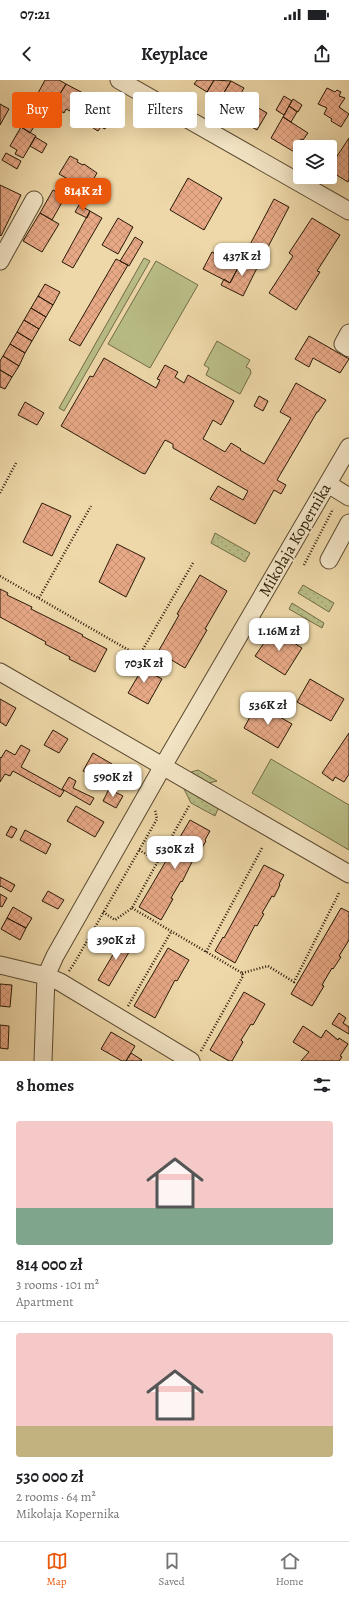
<!DOCTYPE html>
<meta charset="utf-8">
<style>
:root{--surface:#fff;--page:#f6f6f6;--text:#202124;--muted:#757577;--line:#e0e0e0;--accent:#ea580c}
body{margin:0;font-family:Alegreya,serif;background:var(--page);color:var(--text);height:100vh;display:flex;flex-direction:column;font-size:15px;white-space:nowrap}
*{box-sizing:border-box;margin:0}
p{font-size:13px;color:var(--muted)}
.icon{flex:none;width:22px;height:22px;fill:none;stroke:currentColor;stroke-width:2;stroke-linecap:round;stroke-linejoin:round}
.map{position:relative;height:981px;overflow:hidden}
.drawer{display:flex;flex-direction:column;background:var(--surface);flex:1}
.drawer>*{flex:none}
.banner{position:absolute;left:12px;top:12px;width:325px;height:36px;display:flex;gap:8px}
.tools{position:absolute;left:293px;top:60px;display:grid;gap:8px}
.tools a{display:grid;place-items:center;width:44px;height:44px;border-radius:4px;background:var(--surface);box-shadow:0 4px 16px #0002;font-size:20px}
.price{position:absolute;translate:-50% -34px;padding:0 9px;border-radius:8px;background:#fff;color:#222;font-size:13px;line-height:26px;filter:drop-shadow(0 1px 2px #0008)}
.price::after{content:'';position:absolute;left:50%;top:24px;width:12px;height:9px;margin-left:-6px;background:inherit;clip-path:polygon(0 0,100% 0,50% 100%)}
.price.current{background:var(--accent);color:#fff}
ul{padding:0;list-style:none}
li{display:grid;align-content:center;gap:8px;height:212px;padding:0 16px}
li+li{border-top:1px solid var(--line)}
li span{display:grid;place-items:center;height:124px;border-radius:4px;color:#555}
li>.icon{margin-inline-start:auto}
span .icon{width:72px;height:72px;fill:#fffc;stroke-width:1}
li b{font-size:17px}
h2{display:flex;justify-content:space-between;align-items:center;height:48px;padding:0 16px;font-size:17px}
.chip{padding:0 14px;border-radius:4px;background:var(--surface);box-shadow:0 4px 16px #0002;font-size:14px;line-height:36px}
.chip.current{background:var(--accent);color:#fff}
.status{display:flex;justify-content:space-between;align-items:center;height:28px;padding:0 20px;background:var(--surface);direction:ltr}
.status svg{height:11px;fill:currentColor}
header{display:flex;justify-content:space-between;align-items:center;height:52px;padding:0 16px;background:var(--surface);font-size:18px;font-weight:700}
.menu{display:flex;justify-content:space-around;align-items:center;height:56px;border-top:1px solid var(--line);background:var(--surface);font-size:11px;color:var(--muted)}
.menu a{display:grid;justify-items:center;gap:2px}
.menu .current{color:var(--accent)}
.map>svg:first-child{display:block}
.grass{fill:url(#grass-dots);stroke:#726c47}
.green{fill:#babe87;stroke:#726c47}
.building{fill:url(#building-cross-hatch);stroke:#291a07}
.lines{fill:none;stroke-linecap:round;stroke-linejoin:round}
.minor-casing{stroke:#5a4a30;stroke-width:19}
.path{stroke:#291a07;stroke-width:2.5;stroke-dasharray:1 2;stroke-linecap:butt}
.minor{stroke:#f4e6c7;stroke-width:17}
.labels{text-anchor:middle;dominant-baseline:central;stroke-width:3;stroke-linejoin:round;paint-order:stroke}
.street-label{font-size:16px;fill:#291a07;stroke:#f4e6c7}
</style>
<div class="status"><b>07:21</b><svg viewBox="0 0 49 12"><path d="M0 12V9h3v3zM5 12V6h3v6zM10 12V3h3v9zM15 12V0h3v12zM26 1h20v11H26zM47 4h2v5h-2z"/></svg></div>
<header><svg class="icon" aria-label="back" viewBox="0 0 24 24"><path d="M15 5l-7 7 7 7"/></svg>Keyplace<svg class="icon" aria-label="share" viewBox="0 0 24 24"><path d="M12 15V3M7 8l5-5 5 5M5 13v7h14v-7"/></svg></header>
<div class="map">
<svg width="349" height="981" viewBox="0 0 349 981">
<defs>
<pattern id="grass-dots" width="8" height="8" patternUnits="userSpaceOnUse"><rect width="8" height="8" fill="#babe87"/><path d="M2 2h.1M6 6h.1" fill="none" stroke="#a0a373" stroke-width="1.8" stroke-linecap="round"/></pattern>
<pattern id="building-cross-hatch" width="8" height="8" patternUnits="userSpaceOnUse"><rect width="8" height="8" fill="#e7a886"/><path d="M0 0l8 8M0 8l8-8" fill="none" stroke="#c69072"/></pattern>
</defs>
<rect width="100%" height="100%" fill="#eed8a9"/>
<filter id="stains"><feTurbulence type="fractalNoise" baseFrequency=".005" numOctaves="4"/><feColorMatrix values="0 0 0 0 .2 0 0 0 0 .09 0 0 0 0 .02 0 0 0 .5 -.17"/></filter>
<radialGradient id="worn" r=".72"><stop offset=".6" stop-color="#630" stop-opacity="0"/><stop offset="1" stop-color="#630" stop-opacity=".3"/></radialGradient>
<!-- grass -->
<path class="grass" d="M215,453L250,473L245,482L211,463Z
M303,505L334,523L329,532L298,513Z
M292,523L324,543L322,548L289,529Z
M198,690L217,701L209,703L191,692Z
M183,707L218,727V729L215,736L191,723Z"/>
<!-- green -->
<path class="green" d="M144,178L150,181L64,331L59,328Z
M156,181L198,205L150,288L108,264Z
M217,261L250,280L246,287L250,289L251,293L240,314L206,295L209,288L204,285Z
M271,679L349,725V770L252,713Z"/>
<!-- building -->
<path class="building" d="M45,0H59L66,4L55,22L49,19L47,24L41,21L44,16L38,13Z
M197,0H214L207,12L194,4Z
M214,0L231,1L220,19L207,12Z
M231,1L244,8L233,27L220,19Z
M66,4L83,13L72,32L66,29L64,33L59,30L61,26L55,22Z
M327,8L335,12L337,10L341,12L339,16L345,18L339,27L349,34L341,47L331,41L332,39L324,34L327,28L318,24Z
M284,16L292,21L284,35L276,30Z
M293,19L302,25L298,32L289,26Z
M98,22L115,32L105,49L101,47L98,51L93,48L96,44L89,39Z
M248,22L267,33L257,50L238,39Z
M0,24L9,29L0,45Z
M289,26L297,32L291,42L283,37Z
M27,36L37,42L30,53L21,47Z
M283,37L308,53L303,60L301,59L300,62L302,63L296,73L271,58Z
M21,47L36,56L23,78L15,74L17,70L10,66Z
M35,57L47,64L42,73L30,66Z
M349,58V100L348,102L335,94L337,92L330,87Z
M6,73L21,81L17,89L2,80Z
M70,76L78,80L77,82L83,85L84,84L97,93L87,110L59,94Z
M188,98L222,118L204,150L170,130Z
M0,105L21,115L1,156L0,155Z
M53,110L65,117L52,140L40,133Z
M274,119L289,127L259,184L244,176Z
M79,125L90,131L87,138L75,132Z
M90,131L102,138L73,188L62,182Z
M40,133L59,144L42,172L23,161Z
M118,138L133,147L118,174L102,165Z
M312,138L340,155L317,191L320,192L296,230L269,213L293,176L289,173Z
M135,157L143,162L129,186L120,181Z
M212,172L239,186L230,203L203,189Z
M244,176L259,184L243,216L221,205L224,199L230,203Z
M116,179L128,185L80,266L69,260Z
M45,204L60,212L53,225L38,216Z
M38,216L53,225L46,237L31,228Z
M31,228L46,237L39,249L24,240Z
M24,240L39,249L32,261L17,252Z
M17,252L32,261L25,273L10,264Z
M309,256L349,279L340,293L313,278L309,287L295,279Z
M10,264L25,273L19,286L3,276Z
M3,276L19,286L12,297L0,290V281Z
M104,278L156,308L160,300L157,299L165,285L178,292L175,297L184,303L188,295L234,321L221,345L213,340L203,359L225,372L231,363L241,369L240,370L264,384L291,338L280,332L296,303L326,320L318,332H317L277,400L286,405L281,414L274,410L255,444L210,419L218,406L243,420L248,411L173,368V364L165,360L145,394L142,393L61,346L90,296L93,297Z
M0,290L12,297L5,309L0,307Z
M259,316L268,321L263,331L254,326Z
M25,322L44,333L37,345L18,335Z
M42,423L71,436L52,476L23,462Z
M117,464L145,478L126,517L99,502Z
M200,495L227,511L205,549L207,550L185,588L158,572L179,535L177,534Z
M0,509L8,513L7,515L32,527L31,529L83,555L82,556L107,569L95,592L69,579L70,577L45,564L46,562L0,537Z
M273,550L302,568L285,595L255,576Z
M135,584L162,599L148,624L128,613L138,596L131,592Z
M310,599L344,619L331,641L297,622Z
M0,619L16,628L6,646L0,642Z
M257,624L292,644L278,668L244,648Z
M53,650L68,659L59,673L44,665Z
M349,653V694L344,702L335,697L333,701L322,693Z
M21,665L30,670L21,687L64,711L60,717L13,691L10,696L5,694L0,702V677L1,678L6,670L15,675Z
M93,673L112,684L102,702L83,691Z
M69,697L76,701L73,708L94,718L90,725L62,709Z
M109,709L123,716L116,728L103,721Z
M76,726L104,742L95,757L67,741Z
M190,740L210,751L205,760L206,761L199,773L197,772L182,802L181,801L171,818L173,819L161,840L139,827Z
M11,746L17,749L12,758L6,755Z
M25,750L51,764L46,774L20,760Z
M264,785L284,795L279,804L280,805L274,817L272,816L262,833L264,834L257,846L255,845L235,883L215,871L223,857L224,858Z
M0,797L15,805L11,812L1,806L0,807Z
M48,811L64,820L58,829L42,821Z
M0,814L7,818L2,827L0,826Z
M13,827L32,838L26,848L7,838Z
M341,828L349,832V860L339,876L341,877L333,889L332,888L322,905L324,906L312,926L291,914Z
M7,838L26,848L20,860L1,849Z
M124,856L135,862L109,906L98,900Z
M168,868L189,880L177,901L175,900L155,938L134,926Z
M0,904L12,905L10,927L0,926Z
M244,912L265,924L253,945L251,944L241,960L243,962L232,981H229L210,970Z
M339,933L346,938L343,943L349,947V954L332,944Z
M0,945L9,946L8,969L0,968Z
M303,946L321,958L326,950L338,960L339,958L348,964L340,976L342,977L339,981H301L309,972L293,962Z
M111,952L135,966L126,981H122L101,969Z
M131,973L142,980L141,981H126Z"/>
<g class="lines">
<defs>
<path id="minor" d="M119,0L349,131
M0,181L34,120
M349,253L343,264L349,268
M328,404L349,417
M329,480L349,443
M0,592L349,794
M0,885L46,896L60,902L191,981
M43,981L46,896L55,876L163,686L349,367"/>
</defs>
<!-- minor casing -->
<use href="#minor" class="minor-casing"/>
<!-- path -->
<path class="path" d="M0,413L16,383
M304,485L333,429
M0,496L139,576L193,483
M39,518L91,426
M139,770L158,781L189,726
M132,828L242,893L243,896L201,971
M103,832L115,840L132,828L158,781
M206,872L262,768
M69,891L75,882L157,739L155,730
M242,893L268,886L294,902L339,813
M128,926L171,852"/>
<!-- minor -->
<use href="#minor" class="minor"/>
</g>
<g class="labels">
<!-- street labels -->
<g class="street-label">
<text transform="translate(295 460) rotate(-60)">Mikołaja Kopernika</text>
</g>
</g>
<rect width="100%" height="100%" filter="url(#stains)"/>
<rect width="100%" height="100%" fill="url(#worn)"/>
</svg>
<div class="tools">
<a><svg class="icon" aria-label="layers" viewBox="0 0 24 24"><path d="M12 4l9 5-9 5-9-5zM3 14l9 5 9-5"/></svg></a>
</div>
<b class="price current" style="left:83px;top:132px">814K zł</b>
<b class="price" style="left:242px;top:197px">437K zł</b>
<b class="price" style="left:279px;top:572px">1.16M zł</b>
<b class="price" style="left:144px;top:604px">703K zł</b>
<b class="price" style="left:268px;top:646px">536K zł</b>
<b class="price" style="left:113px;top:718px">590K zł</b>
<b class="price" style="left:175px;top:790px">530K zł</b>
<b class="price" style="left:116px;top:881px">390K zł</b>
<div class="banner">
<a class="chip current">Buy</a>
<a class="chip">Rent</a>
<a class="chip">Filters</a>
<a class="chip">New</a>
</div>
</div>
<section class="drawer">
<h2>8 homes<svg class="icon" aria-label="filters" viewBox="0 0 24 24"><path d="M4 7h16M4 17h16"/><circle cx="9" cy="7" r="2"/><circle cx="15" cy="17" r="2"/></svg></h2>
<ul>
<li><span style="background:linear-gradient(#f6c9c9 70%,#7fa58c 0)"><svg class="icon" aria-label="home" viewBox="0 0 24 24"><path d="M3 11l9-7 9 7M6 9v11h12V9"/></svg></span><div><b>814 000 zł</b><p>3 rooms · 101 m²</p><p>Apartment</p></div></li>
<li><span style="background:linear-gradient(#f6c9c9 75%,#c2b280 0)"><svg class="icon" aria-label="home" viewBox="0 0 24 24"><path d="M3 11l9-7 9 7M6 9v11h12V9"/></svg></span><div><b>530 000 zł</b><p>2 rooms · 64 m²</p><p>Mikołaja Kopernika</p></div></li>
</ul>
</section>
<nav class="menu">
<a class="current"><svg class="icon" aria-label="map" viewBox="0 0 24 24"><path d="M3 6l6-2 6 2 6-2v14l-6 2-6-2-6 2zM9 4v14M15 6v14"/></svg>Map</a>
<a><svg class="icon" aria-label="saved" viewBox="0 0 24 24"><path d="M7 4h10v16l-5-4-5 4z"/></svg>Saved</a>
<a><svg class="icon" aria-label="home" viewBox="0 0 24 24"><path d="M3 11l9-7 9 7M6 9v11h12V9"/></svg>Home</a>
</nav>
